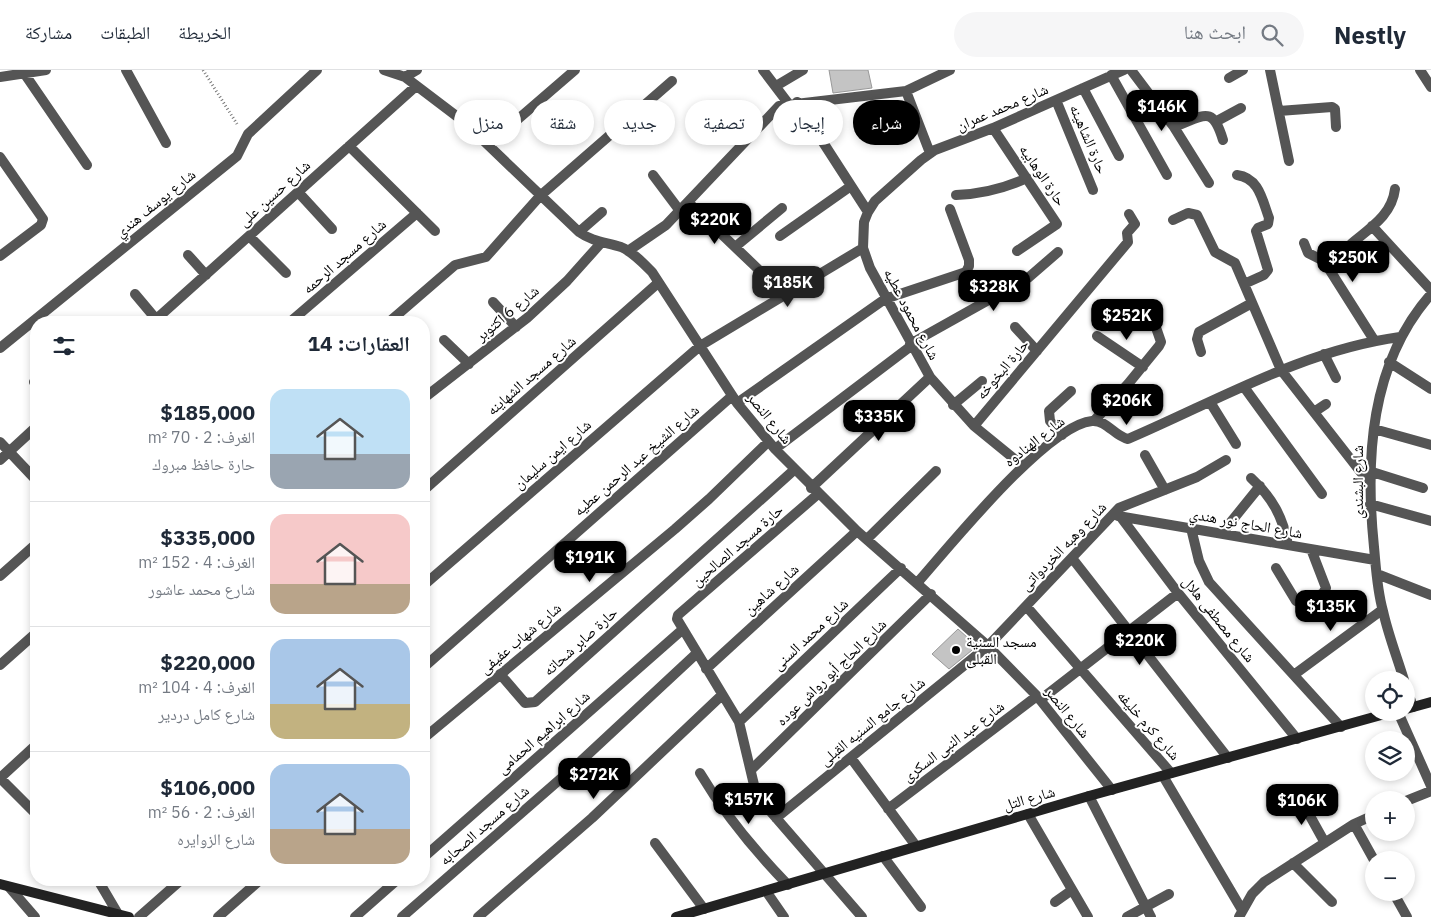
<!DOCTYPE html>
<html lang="ar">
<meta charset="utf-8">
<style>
:root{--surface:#fff;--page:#f6f6f7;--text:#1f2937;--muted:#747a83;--line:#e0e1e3;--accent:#000}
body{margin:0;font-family:"IBM Plex Sans","Noto Naskh Arabic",sans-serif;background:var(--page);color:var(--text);direction:rtl;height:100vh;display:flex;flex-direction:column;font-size:19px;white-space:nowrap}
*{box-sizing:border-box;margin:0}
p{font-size:16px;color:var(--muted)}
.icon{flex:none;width:28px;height:28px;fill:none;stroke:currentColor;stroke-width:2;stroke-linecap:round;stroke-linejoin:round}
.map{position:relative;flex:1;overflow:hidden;direction:ltr}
.panel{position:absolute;left:30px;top:246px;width:400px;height:570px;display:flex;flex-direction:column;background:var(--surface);border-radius:20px;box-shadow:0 2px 8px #0003;direction:rtl}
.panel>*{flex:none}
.top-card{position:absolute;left:445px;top:30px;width:475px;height:45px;direction:rtl;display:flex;gap:10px}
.tools{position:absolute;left:1365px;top:601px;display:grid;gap:10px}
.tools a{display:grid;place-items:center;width:50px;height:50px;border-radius:50%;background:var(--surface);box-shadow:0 2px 8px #0003;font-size:25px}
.price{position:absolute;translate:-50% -42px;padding:0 11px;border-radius:10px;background:var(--accent);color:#fff;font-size:16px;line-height:32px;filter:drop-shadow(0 1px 2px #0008)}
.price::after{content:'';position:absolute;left:50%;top:30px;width:15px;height:11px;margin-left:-8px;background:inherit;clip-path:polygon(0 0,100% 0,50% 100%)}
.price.on{background:#222;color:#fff}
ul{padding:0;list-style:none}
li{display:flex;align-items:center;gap:15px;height:125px;padding:0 20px}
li+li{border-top:1px solid var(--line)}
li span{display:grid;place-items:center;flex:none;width:140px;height:100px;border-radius:15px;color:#555}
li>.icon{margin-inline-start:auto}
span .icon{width:60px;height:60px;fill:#fffc;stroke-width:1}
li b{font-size:21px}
h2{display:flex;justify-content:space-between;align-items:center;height:60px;padding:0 20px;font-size:21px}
.tag{padding:0 18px;border-radius:22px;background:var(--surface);box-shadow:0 2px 8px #0003;font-size:18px;line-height:45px}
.tag.on{background:var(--accent);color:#fff}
header{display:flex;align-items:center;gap:30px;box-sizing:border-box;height:70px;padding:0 25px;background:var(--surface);border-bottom:1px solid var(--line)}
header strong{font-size:24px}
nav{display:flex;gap:28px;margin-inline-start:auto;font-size:18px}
.search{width:350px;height:45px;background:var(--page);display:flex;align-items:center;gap:12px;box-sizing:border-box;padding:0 18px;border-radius:28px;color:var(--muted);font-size:19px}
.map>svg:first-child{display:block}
.building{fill:#c4c4c4;stroke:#999}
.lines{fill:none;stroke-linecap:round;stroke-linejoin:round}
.path{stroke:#777;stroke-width:3;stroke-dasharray:1 2.5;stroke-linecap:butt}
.street{stroke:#555;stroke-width:10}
.secondary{stroke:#222;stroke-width:10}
.poi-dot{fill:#000;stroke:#fff;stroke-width:2}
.labels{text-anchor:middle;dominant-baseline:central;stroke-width:4;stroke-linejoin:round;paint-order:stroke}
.street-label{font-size:15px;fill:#000;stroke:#fff}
.poi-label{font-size:15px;fill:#000;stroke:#fff;text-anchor:start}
</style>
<header>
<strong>Nestly</strong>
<div class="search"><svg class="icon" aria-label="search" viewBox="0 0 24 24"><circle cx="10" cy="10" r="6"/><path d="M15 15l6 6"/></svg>ابحث هنا</div>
<nav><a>الخريطة</a><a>الطبقات</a><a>مشاركة</a></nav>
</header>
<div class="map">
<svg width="1431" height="847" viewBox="0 0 1431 847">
<rect width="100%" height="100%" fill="#fff"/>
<!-- building -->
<path class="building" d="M829,0H868L872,18L833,23Z
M958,559L977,576L949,599L932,584Z"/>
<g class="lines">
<!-- path -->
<path class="path" d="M203,0L237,54"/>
<!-- street -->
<path class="street" d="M126,0L166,73
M384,0L405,7L417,0
M763,0L788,33
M1131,0L1174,57L1209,113
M1270,0L1289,91
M1420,0L1431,17
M24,3L87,95
M1111,5L1167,105
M0,7L46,0
M405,7L463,51L579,162C593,172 606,172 621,177C633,182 643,193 652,202L737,333L775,379L857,461L988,576L1037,626L1112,720
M1229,8L1243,0
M776,16L803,0
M1083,18L1119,86
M906,21L930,83
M1056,30L1093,120
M797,32L868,142
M1279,41L1332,37L1335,39L1336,57
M1217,51L1241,38
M1174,57C1204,46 1212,34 1223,70
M993,58L1057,154L1017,181
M488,75L575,0
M349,76L435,161
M0,87L43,149L41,155L0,186
M653,105L680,141
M1237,105C1259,108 1262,129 1269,148L1268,154L1258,158L1256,161L1268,200L1264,205L1244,214
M298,122L332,159
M956,125C982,124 1003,119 1027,108
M689,133L758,199
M1173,150L1188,143L1197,145L1215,182L1235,193L1281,300L1370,414
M1372,156L1431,220
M579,162L602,142
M249,166L286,203
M780,166L851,116
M1304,173L1308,183L1324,191L1374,270
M1351,174C1370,158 1392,145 1395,119
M735,177L782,138
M628,181L666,155L779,36L906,21L950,0
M188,185L206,205
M135,224L156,249
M493,232L516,257
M153,252L415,17
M290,252L417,143
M389,252L455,195L486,187L540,126L672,11
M1015,257L1037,281
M1097,266L1143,297
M444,270L469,294
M910,274L1028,208L1058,182
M0,278L237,86L248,64L317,0
M1201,282L1197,269L1199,262L1252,233
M1324,284L1336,308
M1389,292L1431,319
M34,312L36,314
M1244,317L1322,424
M424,328L527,248L567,211L601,173
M1210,332L1236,374
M737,333L885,229L966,202L969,196V190L950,139
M953,335L982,311
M1314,342L1326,334
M1094,351L1128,314L1159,276L1161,272L1151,243
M974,356L1128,172L1127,163L1135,154L1129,144
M1374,359L1431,375
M1062,365L1050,351L1049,341L1071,321
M0,372L36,410
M775,379L911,276
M1145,385L1165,420
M0,390L36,357
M1023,396L974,356L930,307L870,198L863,178L864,152L868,142L875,131L921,90L935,80L993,58L1124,0
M1369,401L1423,418
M1251,408C1272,427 1283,447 1288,475
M811,418L930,307
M424,420L658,213
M818,424L678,545L677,549L739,652L755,719L764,734L862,847
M1370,434L1431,451
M1118,446L1375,490
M1120,446L1178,523L1297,669
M1191,458L1199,491L1209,512L1341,657
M1222,463L1260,416
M867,469L936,401
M1072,488L1228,688
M1276,498L1296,531L1306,533L1323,523L1326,518L1311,479
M1377,504L1431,525
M0,506L36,474
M918,512C949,477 1047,355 1092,351C1107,350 1114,366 1128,369C1217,331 1303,280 1400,267
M424,515L700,276L863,178
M1026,536L1171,703
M0,595L36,563
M424,597L732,326
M706,599L857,461
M500,604L525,633L535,632L794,400
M1295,604L1382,540
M1404,610C1397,587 1388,564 1383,541C1377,520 1376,498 1374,477C1365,389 1370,293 1431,224
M1406,617L1413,637
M1040,630L1178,523
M1398,642L1431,716
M739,652L901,498
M424,668L675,459L709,429L768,372
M851,688L916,776
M751,700L931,524
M700,703C725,745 754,780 788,815
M1163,706L1242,840
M0,708L36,744
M0,708L36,675
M1089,726L1151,847
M1300,728L1325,773
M1406,731L1431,721
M888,739L1037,626
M1028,744L1088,847
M776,748L988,576L1119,438L1197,407L1226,390
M1354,754L1374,790
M655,773L704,839
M883,786L921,837
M424,787L682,560
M1293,793L1332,832
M98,810L118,844
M9,817L35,847
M766,821L784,847
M1393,822L1407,847
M1055,832L1072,820
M139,847L181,810
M218,847L260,810
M355,847L397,810
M402,847L581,691L696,584
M478,847L592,748L722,625
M1127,847L1169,824
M1239,847L1252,824L1264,812L1354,754L1374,745"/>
<!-- secondary -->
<path class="secondary" d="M1406,639L1431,632
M0,814L129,847
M676,847L1089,726L1392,642"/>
</g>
<!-- markers -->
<circle class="poi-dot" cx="956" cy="580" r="5"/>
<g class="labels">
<!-- street labels -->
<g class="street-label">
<text transform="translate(1002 37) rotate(-23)">شارع محمد عمران</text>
<text transform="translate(1089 69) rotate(67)">حارة الشاهينه</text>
<text transform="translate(1043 105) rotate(56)">حارة الوهابيه</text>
<text transform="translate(274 123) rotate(-42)">شارع حسين على</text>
<text transform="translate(155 133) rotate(-39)">شارع يوسف هندي</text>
<text transform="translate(344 186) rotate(-41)">شارع مسجد الرحمه</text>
<text transform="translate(507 243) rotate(-40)">شارع 6 اكتوبر</text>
<text transform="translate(912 244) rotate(62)">شارع محمود عطيه</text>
<text transform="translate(1002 299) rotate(-50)">حارة البخوخه</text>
<text transform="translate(531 305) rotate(-41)">شارع مسجد الشهاينه</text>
<text transform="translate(770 348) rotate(51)">شارع النصر</text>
<text transform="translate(1034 371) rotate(-38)">شارع الهنادوه</text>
<text transform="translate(552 384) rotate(-41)">شارع ايمن سليمان</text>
<text transform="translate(636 390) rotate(-41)">شارع الشيخ عبد الرحمن عطيه</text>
<text transform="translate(1357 412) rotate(-90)">شارع البشندى</text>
<text transform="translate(1246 453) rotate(10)">شارع الحاج نور هندي</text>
<text transform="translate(737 475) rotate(-41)">حارة مسجد الصالحين</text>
<text transform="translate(1063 476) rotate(-46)">شارع وهبه الخردواتى</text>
<text transform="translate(771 519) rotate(-42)">شارع شاهين</text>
<text transform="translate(1219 549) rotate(51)">شارع مصطفى هلال</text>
<text transform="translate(810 564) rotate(-43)">شارع محمد السنى</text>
<text transform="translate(520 568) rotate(-40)">شارع شهاب عفيفى</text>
<text transform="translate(580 571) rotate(-42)">حارة صابر شحاته</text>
<text transform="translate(831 602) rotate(-44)">شارع الحاج أبو رواش عوده</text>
<text transform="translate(1068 642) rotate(51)">شارع النصر</text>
<text transform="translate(872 651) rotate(-39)">شارع جامع السنيه القبلى</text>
<text transform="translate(1149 655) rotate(49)">شارع كرم خليفه</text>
<text transform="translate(543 662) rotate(-41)">شارع ابراهيم الحمامى</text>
<text transform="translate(953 671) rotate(-37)">شارع عبد النبى السكرى</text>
<text transform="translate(1029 728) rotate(-16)">شارع التل</text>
<text transform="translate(484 755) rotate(-41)">شارع مسجد الصحابه</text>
</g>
<!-- poi labels -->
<g class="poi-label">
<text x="966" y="571">مسجد السنية<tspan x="966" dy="17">القبلى</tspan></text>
</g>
</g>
</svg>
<div class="tools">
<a><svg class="icon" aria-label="locate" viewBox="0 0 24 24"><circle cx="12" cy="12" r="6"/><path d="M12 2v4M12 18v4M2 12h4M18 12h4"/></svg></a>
<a><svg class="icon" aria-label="layers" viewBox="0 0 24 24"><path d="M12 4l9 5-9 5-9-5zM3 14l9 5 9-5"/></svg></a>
<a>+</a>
<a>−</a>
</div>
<b class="price" style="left:1162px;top:62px">$146K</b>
<b class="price" style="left:715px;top:175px">$220K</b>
<b class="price" style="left:1353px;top:213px">$250K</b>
<b class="price on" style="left:788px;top:238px">$185K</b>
<b class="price" style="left:994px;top:242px">$328K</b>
<b class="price" style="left:1127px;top:271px">$252K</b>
<b class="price" style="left:1127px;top:356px">$206K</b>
<b class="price" style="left:879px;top:372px">$335K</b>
<b class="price" style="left:590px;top:513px">$191K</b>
<b class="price" style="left:1331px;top:562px">$135K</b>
<b class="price" style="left:1140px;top:596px">$220K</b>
<b class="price" style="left:594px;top:730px">$272K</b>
<b class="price" style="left:749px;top:755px">$157K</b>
<b class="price" style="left:1302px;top:756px">$106K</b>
<div class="top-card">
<a class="tag on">شراء</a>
<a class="tag">إيجار</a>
<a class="tag">تصفية</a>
<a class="tag">جديد</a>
<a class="tag">شقة</a>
<a class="tag">منزل</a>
</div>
<section class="panel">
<h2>العقارات: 14<svg class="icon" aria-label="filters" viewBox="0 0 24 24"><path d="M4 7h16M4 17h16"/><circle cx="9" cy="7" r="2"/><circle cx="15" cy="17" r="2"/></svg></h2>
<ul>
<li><span style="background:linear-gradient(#bfe0f5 65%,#9aa5b1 0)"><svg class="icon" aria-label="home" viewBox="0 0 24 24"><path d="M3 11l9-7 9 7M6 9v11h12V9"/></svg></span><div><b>$185,000</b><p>الغرف: 2 · 70 m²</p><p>حارة حافظ مبروك</p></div></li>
<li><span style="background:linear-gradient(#f6c9c9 70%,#b9a48a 0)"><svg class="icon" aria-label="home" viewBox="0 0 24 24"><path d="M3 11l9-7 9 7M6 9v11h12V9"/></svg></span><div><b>$335,000</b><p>الغرف: 4 · 152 m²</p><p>شارع محمد عاشور</p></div></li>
<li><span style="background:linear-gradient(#a9c7e8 65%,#c2b280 0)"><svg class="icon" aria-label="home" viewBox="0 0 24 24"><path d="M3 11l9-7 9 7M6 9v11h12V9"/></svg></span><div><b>$220,000</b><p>الغرف: 4 · 104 m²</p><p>شارع كامل دردير</p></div></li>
<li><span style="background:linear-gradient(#a9c7e8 65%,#b9a48a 0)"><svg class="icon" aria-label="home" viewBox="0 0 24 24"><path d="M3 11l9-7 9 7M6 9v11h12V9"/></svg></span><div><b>$106,000</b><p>الغرف: 2 · 56 m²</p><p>شارع الزوايره</p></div></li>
</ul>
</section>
</div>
